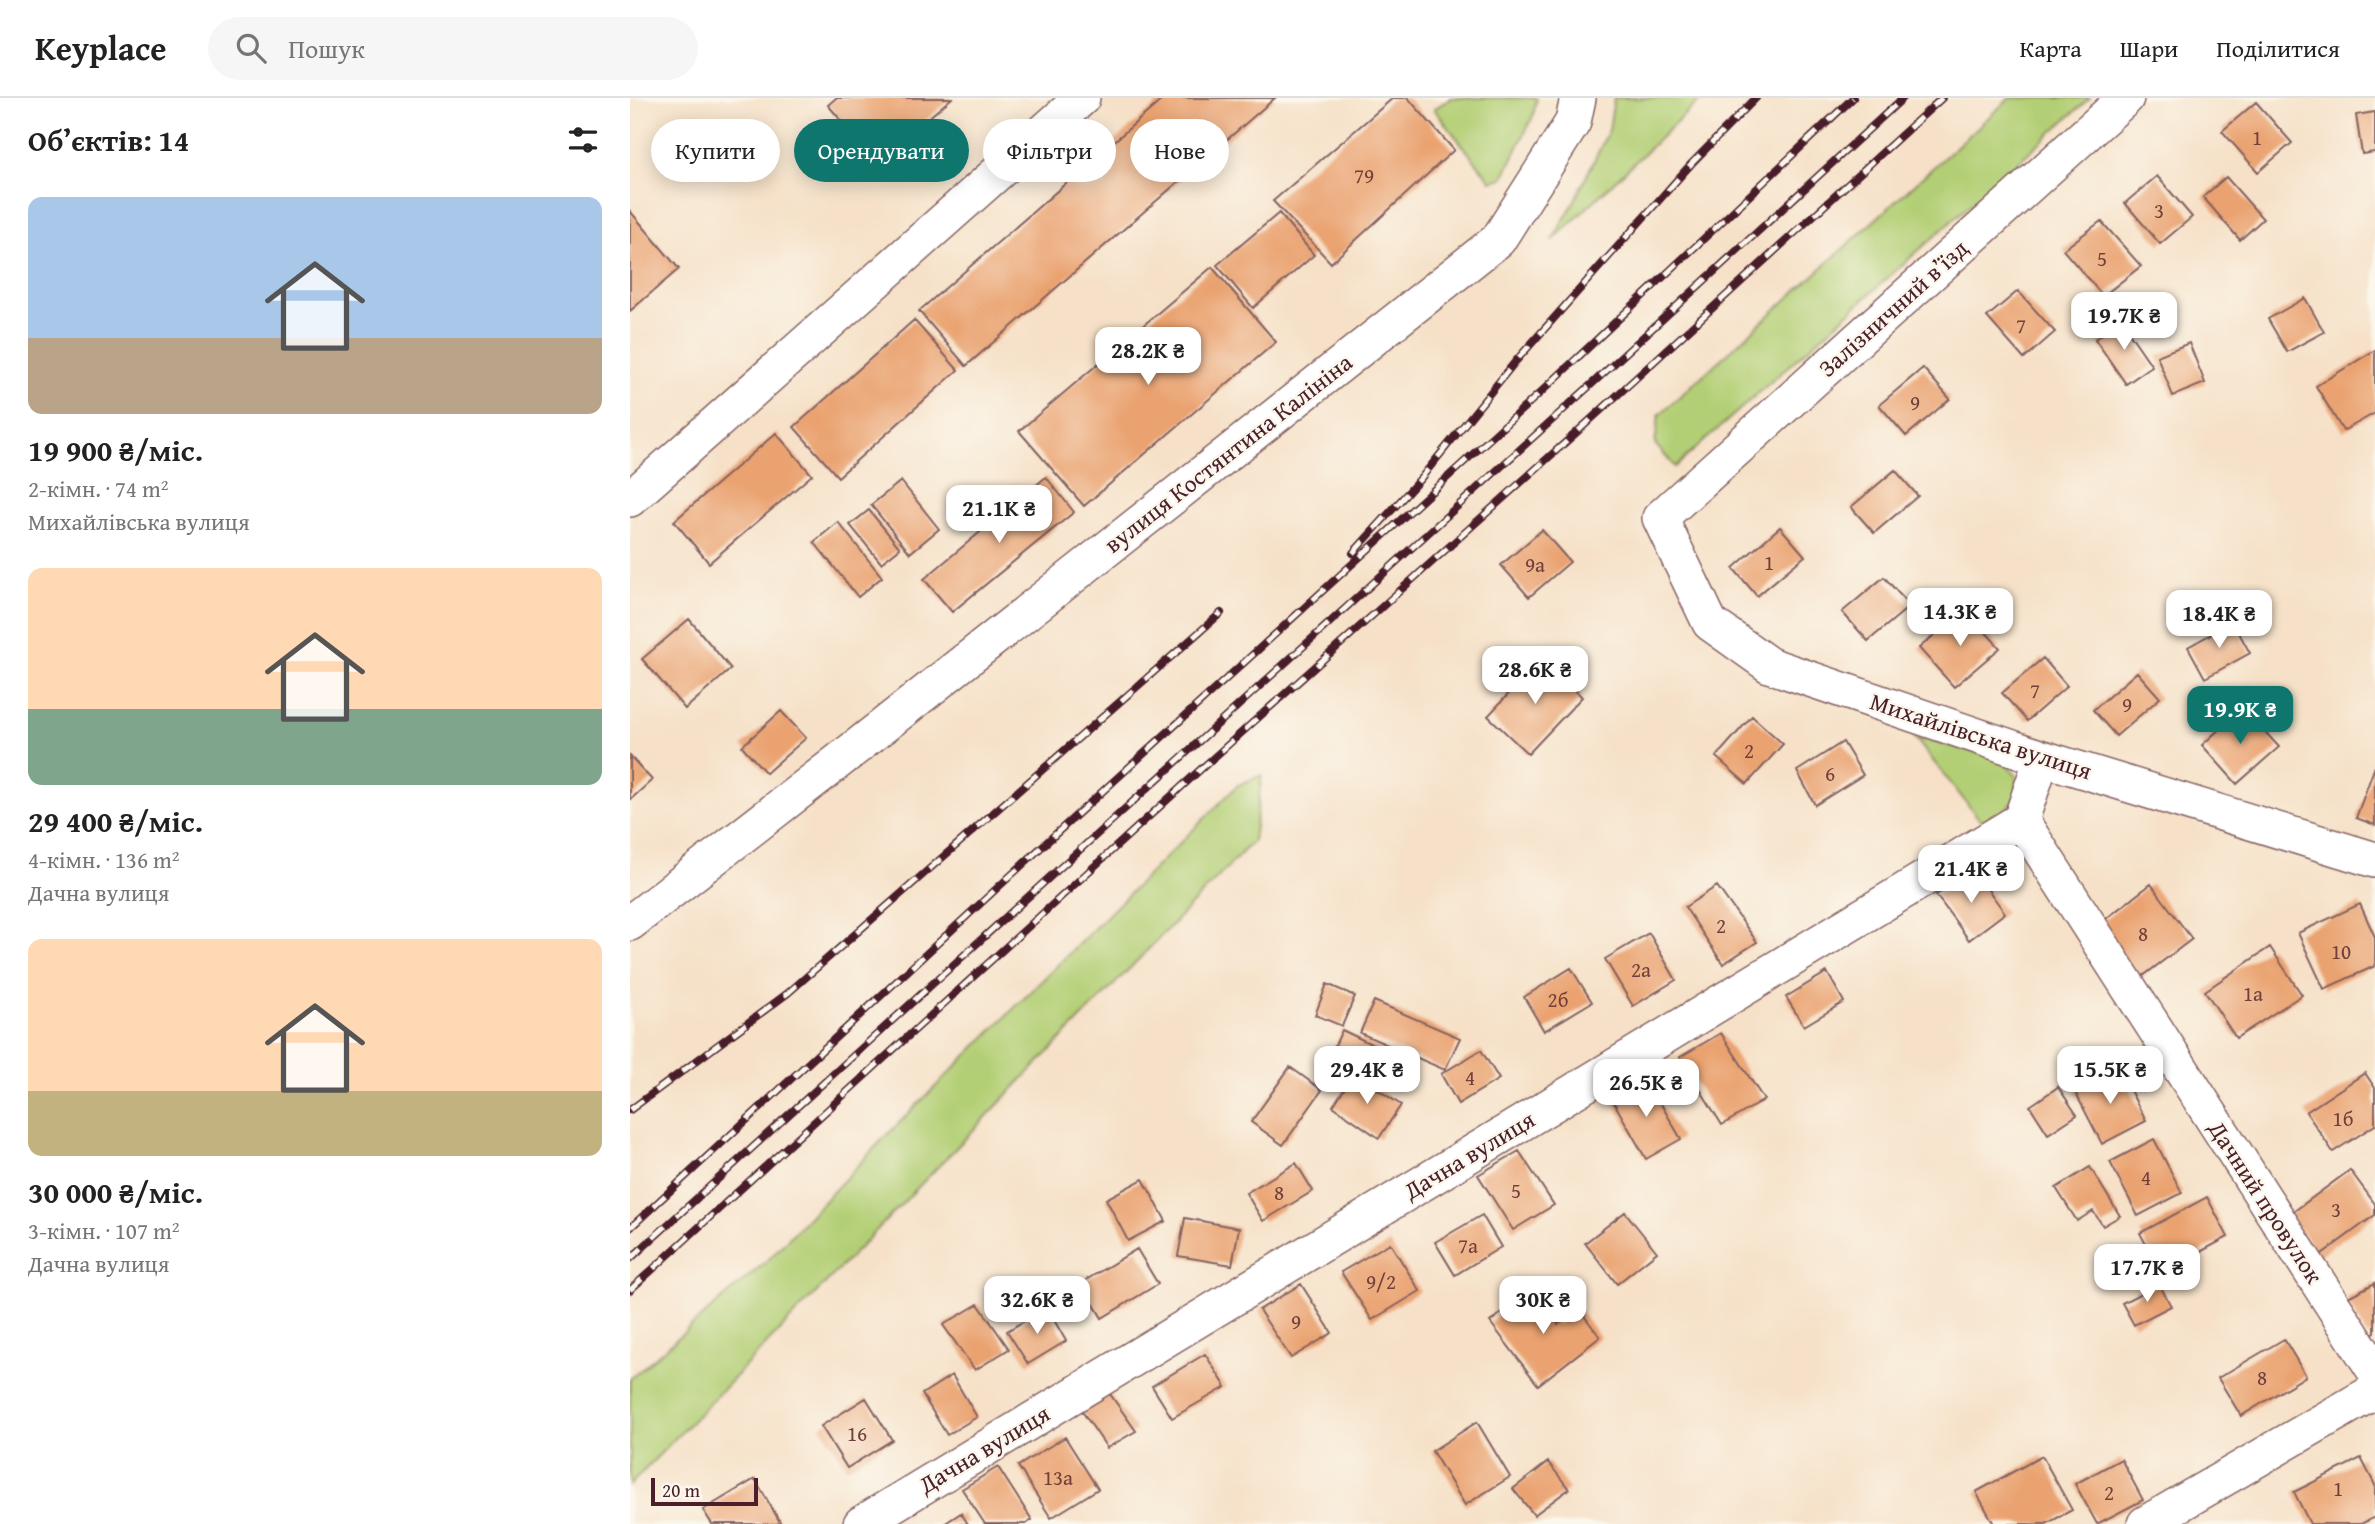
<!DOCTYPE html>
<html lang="uk">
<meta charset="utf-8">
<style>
:root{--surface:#fff;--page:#f6f6f6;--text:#222;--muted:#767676;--line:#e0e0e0;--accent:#0f766e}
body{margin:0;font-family:"Gentium Book Plus",serif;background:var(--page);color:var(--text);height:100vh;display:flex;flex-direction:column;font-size:26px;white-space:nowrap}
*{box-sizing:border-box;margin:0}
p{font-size:23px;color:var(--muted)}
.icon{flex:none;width:38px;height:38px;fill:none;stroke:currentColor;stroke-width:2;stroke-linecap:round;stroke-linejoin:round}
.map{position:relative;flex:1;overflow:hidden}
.side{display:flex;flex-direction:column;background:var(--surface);width:630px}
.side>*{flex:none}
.hud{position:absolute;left:21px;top:21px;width:665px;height:63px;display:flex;gap:14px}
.scale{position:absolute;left:21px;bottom:18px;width:107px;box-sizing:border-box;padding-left:7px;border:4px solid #4a1f2b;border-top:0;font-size:19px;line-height:24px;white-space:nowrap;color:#4a1f2b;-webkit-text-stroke:5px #fbf7ec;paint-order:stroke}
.price{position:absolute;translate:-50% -60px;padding:0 16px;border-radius:14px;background:#fff;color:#222;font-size:23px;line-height:46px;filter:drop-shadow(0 2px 4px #0008)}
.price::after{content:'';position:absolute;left:50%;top:42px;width:21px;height:16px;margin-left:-10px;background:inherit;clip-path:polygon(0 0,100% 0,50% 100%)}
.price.current{background:var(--accent);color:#fff}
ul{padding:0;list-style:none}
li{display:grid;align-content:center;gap:14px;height:371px;padding:0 28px}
li span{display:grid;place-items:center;height:217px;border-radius:14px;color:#555}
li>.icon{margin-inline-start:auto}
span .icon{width:126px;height:126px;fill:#fffc;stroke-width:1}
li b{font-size:30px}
h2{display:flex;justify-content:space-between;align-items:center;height:84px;padding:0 28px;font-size:30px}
.chip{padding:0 24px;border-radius:32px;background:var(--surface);box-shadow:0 4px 18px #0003;font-size:24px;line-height:63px}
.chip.current{background:var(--accent);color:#fff}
header{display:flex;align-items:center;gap:42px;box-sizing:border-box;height:98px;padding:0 35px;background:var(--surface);border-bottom:2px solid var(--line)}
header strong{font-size:33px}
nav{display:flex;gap:38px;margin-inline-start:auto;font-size:24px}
.search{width:490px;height:63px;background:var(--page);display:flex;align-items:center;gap:18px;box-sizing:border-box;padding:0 24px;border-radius:38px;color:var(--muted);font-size:26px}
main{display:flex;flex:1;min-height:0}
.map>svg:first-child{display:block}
.green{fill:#b3cf75;stroke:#7e7750;stroke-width:2}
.building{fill:#eaa26f}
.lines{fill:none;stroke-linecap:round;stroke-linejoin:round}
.minor-casing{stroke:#866362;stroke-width:38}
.minor{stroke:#fff;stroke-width:35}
.rail-casing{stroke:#4a1f2b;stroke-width:8}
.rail{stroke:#fbf7ec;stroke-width:5;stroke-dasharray:16;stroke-linecap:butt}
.labels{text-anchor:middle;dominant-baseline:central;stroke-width:5;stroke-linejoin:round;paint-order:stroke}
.number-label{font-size:21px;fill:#72403c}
.street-label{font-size:24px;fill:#4a1f2b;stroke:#fbf7ec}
</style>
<header>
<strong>Keyplace</strong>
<div class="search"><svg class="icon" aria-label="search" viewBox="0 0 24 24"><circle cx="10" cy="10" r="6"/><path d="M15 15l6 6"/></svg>Пошук</div>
<nav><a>Карта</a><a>Шари</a><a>Поділитися</a></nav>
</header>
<main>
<section class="side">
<h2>Об’єктів: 14<svg class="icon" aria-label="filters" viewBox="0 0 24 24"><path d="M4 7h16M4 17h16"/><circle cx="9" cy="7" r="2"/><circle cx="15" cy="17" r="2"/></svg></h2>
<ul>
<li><span style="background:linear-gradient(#a9c7e8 65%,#b9a48a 0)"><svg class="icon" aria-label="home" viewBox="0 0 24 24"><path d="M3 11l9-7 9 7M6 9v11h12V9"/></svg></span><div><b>19 900 ₴/міс.</b><p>2-кімн. · 74 m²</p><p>Михайлівська вулиця</p></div></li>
<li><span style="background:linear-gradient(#ffd9b3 65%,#7fa58c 0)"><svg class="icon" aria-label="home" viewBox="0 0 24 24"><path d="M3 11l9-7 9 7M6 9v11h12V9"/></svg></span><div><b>29 400 ₴/міс.</b><p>4-кімн. · 136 m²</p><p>Дачна вулиця</p></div></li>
<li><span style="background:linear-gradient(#ffd9b3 70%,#c2b280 0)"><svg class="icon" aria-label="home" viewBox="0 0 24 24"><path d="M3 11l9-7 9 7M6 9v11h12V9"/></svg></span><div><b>30 000 ₴/міс.</b><p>3-кімн. · 107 m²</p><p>Дачна вулиця</p></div></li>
</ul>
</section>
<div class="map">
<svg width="1745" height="1426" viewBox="0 0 1745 1426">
<rect width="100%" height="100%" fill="#fbf7ec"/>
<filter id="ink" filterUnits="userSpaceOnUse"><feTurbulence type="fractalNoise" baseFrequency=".0143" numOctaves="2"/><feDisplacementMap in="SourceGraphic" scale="14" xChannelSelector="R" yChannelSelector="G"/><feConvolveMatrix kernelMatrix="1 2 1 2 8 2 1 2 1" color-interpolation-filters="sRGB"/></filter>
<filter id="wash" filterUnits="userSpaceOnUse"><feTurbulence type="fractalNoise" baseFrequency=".00686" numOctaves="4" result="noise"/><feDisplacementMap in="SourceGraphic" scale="28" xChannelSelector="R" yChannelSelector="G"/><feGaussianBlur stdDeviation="1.57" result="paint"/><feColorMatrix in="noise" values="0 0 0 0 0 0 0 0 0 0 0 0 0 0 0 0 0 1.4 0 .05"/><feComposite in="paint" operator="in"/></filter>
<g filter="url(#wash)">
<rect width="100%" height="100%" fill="#f6e1c8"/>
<!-- green -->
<path class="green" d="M821,0H907L903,18L873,80L861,83L804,11Z
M984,0H1072L922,143L942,108L979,32Z
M1380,0H1460L1045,369L1025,346L1029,317Z
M1285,640L1366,658L1386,676L1387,699L1369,719L1350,722Z
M632,677L623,743L0,1387V1281L139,1161L255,1039L608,687Z"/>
<g id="blocks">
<!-- building -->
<path class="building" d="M206,0H322L246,64L198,7Z
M534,0H645L336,268L289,213Z
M763,0H778L824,52L701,165L643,103Z
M1626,4L1662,45L1628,74L1592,33Z
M1745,14V54L1732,56L1726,17Z
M1527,78L1562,119L1530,146L1495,105Z
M1596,79L1633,121L1610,142L1573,99Z
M0,113L49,171L0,213Z
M649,115L684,157L623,210L587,167Z
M1471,123L1511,168L1473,198L1433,152Z
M582,169L646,244L454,408L389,333Z
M1388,193L1425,234L1394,261L1357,219Z
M1675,200L1694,234L1657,254L1638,221Z
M284,222L328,272L208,379L164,329Z
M1491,223L1522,268L1496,286L1465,241Z
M1559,245L1575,285L1543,298L1527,258Z
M1745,252V315L1713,333L1686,288Z
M1293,270L1320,301L1276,338L1249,307Z
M146,335L182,377L79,465L44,423Z
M1265,372L1288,398L1244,435L1221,409Z
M416,379L444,414L322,514L294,481Z
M271,383L309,431L280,455L241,407Z
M239,412L270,450L251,465L220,427Z
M208,424L252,479L228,499L184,444Z
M1150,429L1175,458L1127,498L1103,470Z
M912,432L940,464L899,499L871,467Z
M1254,479L1280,508L1238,543L1212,514Z
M1335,511L1370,550L1324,589L1289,550Z
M59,521L101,571L55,611L12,561Z
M1603,524L1620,555L1575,580L1558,549Z
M912,560L952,599L898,656L858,618Z
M1413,560L1437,588L1397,623L1372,595Z
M1507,574L1530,600L1486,638L1463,612Z
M1613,610L1649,649L1607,686L1572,647Z
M151,613L176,640L136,675L112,648Z
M1122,618L1153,646L1117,686L1086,659Z
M1213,644L1233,677L1185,707L1167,673Z
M0,658L22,682L0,702Z
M1745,668V727L1726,720Z
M1345,774L1375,815L1339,842L1306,797Z
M1521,786L1562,841L1505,884L1464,830Z
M1087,788L1127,844L1093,866L1055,809Z
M1730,806L1745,839V868L1694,891L1668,835Z
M1019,835L1046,882L1003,908L975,861Z
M1640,849L1672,897L1606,940L1575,893Z
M941,870L962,904L914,933L894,899Z
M1197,874L1214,904L1174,928L1156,899Z
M697,886L725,898L712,928L685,917Z
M744,903L830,940L815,972L730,935Z
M712,932L756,953L742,981L699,960Z
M1091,935L1134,1002L1092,1027L1050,959Z
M851,952L869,981L828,1006L811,976Z
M660,969L692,992L653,1047L621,1024Z
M1488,969L1516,1023L1472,1046L1444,992Z
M1735,975L1745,990V1027L1703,1054L1676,1014Z
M724,976L771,1007L749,1040L703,1008Z
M1016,980L1051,1041L1016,1061L982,1001Z
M1428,989L1447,1017L1418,1036L1400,1008Z
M1524,1041L1552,1095L1508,1118L1480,1064Z
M889,1053L924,1107L883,1132L848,1077Z
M666,1065L683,1093L633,1123L616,1095Z
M1460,1069L1490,1118L1473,1128L1463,1113L1447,1123L1426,1090Z
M1720,1072L1745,1106V1117L1689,1158L1659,1117Z
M513,1081L536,1123L498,1143L476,1101Z
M1577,1099L1598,1139L1531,1175L1510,1135Z
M995,1114L1027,1154L987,1186L955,1145Z
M852,1117L871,1149L825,1177L805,1144Z
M555,1120L609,1130L602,1167L548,1158Z
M760,1145L790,1193L742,1222L711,1174Z
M507,1151L528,1186L472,1220L451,1185Z
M1745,1185V1234L1737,1239L1716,1200Z
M671,1186L702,1235L661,1260L629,1212Z
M1529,1186L1541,1208L1504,1227L1492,1205Z
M902,1191L928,1226L948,1210L970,1239L908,1287L860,1224Z
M348,1206L379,1251L345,1272L313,1227Z
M417,1210L436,1243L398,1266L377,1233Z
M1654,1241L1676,1278L1611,1318L1588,1280Z
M575,1256L596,1289L542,1320L522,1288Z
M322,1277L347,1319L317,1337L292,1296Z
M480,1296L506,1333L477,1350L452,1313Z
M236,1300L262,1342L217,1370L191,1328Z
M847,1324L880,1379L835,1407L802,1353Z
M435,1339L468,1391L421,1420L388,1368Z
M1412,1358L1442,1412L1416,1426H1364L1346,1394Z
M1731,1360L1745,1387V1419L1731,1426H1680L1664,1394Z
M1491,1361L1513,1402L1467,1426L1445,1386Z
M918,1364L939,1391L904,1417L883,1391Z
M368,1369L402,1422L396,1426H355L332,1391Z
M125,1381L150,1424L147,1426H82L73,1412Z
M331,1415L338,1426H314Z"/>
</g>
</g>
<g filter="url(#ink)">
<use href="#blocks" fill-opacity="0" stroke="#866362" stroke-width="2"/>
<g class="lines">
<defs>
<path id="minor" d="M1496,0L1030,420L1080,525L1139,567L1412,660L1745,762
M0,401L452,0
M1391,722L1745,1273
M0,825L201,669L868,142L943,24L948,0
M231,1426L1391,722L1412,660
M1515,1426L1745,1293"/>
</defs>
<!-- minor casing -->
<use href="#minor" class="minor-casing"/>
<!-- minor -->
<use href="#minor" class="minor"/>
<defs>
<path id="rail" d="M723,455L791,380L885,264L1062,65L1126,0
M0,1012L158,895L591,515
M0,1130L418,743L910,295L1223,0
M0,1161L964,284L1273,0
M0,1192L571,671L947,334L1312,0"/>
</defs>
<!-- rail casing -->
<use href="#rail" class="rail-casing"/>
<!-- rail -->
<use href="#rail" class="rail"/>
</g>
</g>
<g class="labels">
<!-- number labels -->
<g class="number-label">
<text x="1627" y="39">1</text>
<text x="734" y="77">79</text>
<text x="1529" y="112">3</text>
<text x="1472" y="160">5</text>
<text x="1391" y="227">7</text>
<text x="1285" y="304">9</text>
<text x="1139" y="464">1</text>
<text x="905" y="466">9а</text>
<text x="1405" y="592">7</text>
<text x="1497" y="606">9</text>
<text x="1119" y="652">2</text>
<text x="1200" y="675">6</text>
<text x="1091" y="827">2</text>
<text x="1513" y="835">8</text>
<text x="1711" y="853">10</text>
<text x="1011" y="871">2а</text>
<text x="1623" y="895">1а</text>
<text x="928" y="901">2б</text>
<text x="840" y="979">4</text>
<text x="1713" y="1020">1б</text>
<text x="1516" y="1079">4</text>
<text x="886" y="1092">5</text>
<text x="649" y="1094">8</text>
<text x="1706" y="1111">3</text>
<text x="838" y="1147">7а</text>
<text x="751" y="1183">9/2</text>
<text x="666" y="1223">9</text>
<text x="1632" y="1279">8</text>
<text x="227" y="1335">16</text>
<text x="428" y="1379">13а</text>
<text x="1708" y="1390">1</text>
<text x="1479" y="1394">2</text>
</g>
<!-- street labels -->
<g class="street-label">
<text transform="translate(1263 210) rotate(-42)">Залізничний в’їзд</text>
<text transform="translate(598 355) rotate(-38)">вулиця Костянтина Калініна</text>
<text transform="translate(1351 638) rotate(18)">Михайлівська вулиця</text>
<text transform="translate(839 1057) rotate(-31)">Дачна вулиця</text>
<text transform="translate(1636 1104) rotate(57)">Дачний провулок</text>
<text transform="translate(354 1351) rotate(-31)">Дачна вулиця</text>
</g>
</g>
</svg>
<div class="scale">20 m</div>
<b class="price" style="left:1494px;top:254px">19.7K ₴</b>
<b class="price" style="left:518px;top:289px">28.2K ₴</b>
<b class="price" style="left:369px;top:447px">21.1K ₴</b>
<b class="price" style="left:1330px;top:550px">14.3K ₴</b>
<b class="price" style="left:1589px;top:552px">18.4K ₴</b>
<b class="price" style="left:905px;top:608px">28.6K ₴</b>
<b class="price current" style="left:1610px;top:648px">19.9K ₴</b>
<b class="price" style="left:1341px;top:807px">21.4K ₴</b>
<b class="price" style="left:737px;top:1008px">29.4K ₴</b>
<b class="price" style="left:1480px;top:1008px">15.5K ₴</b>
<b class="price" style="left:1016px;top:1021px">26.5K ₴</b>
<b class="price" style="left:1517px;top:1206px">17.7K ₴</b>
<b class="price" style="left:407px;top:1238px">32.6K ₴</b>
<b class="price" style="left:913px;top:1238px">30K ₴</b>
<div class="hud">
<a class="chip">Купити</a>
<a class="chip current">Орендувати</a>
<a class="chip">Фільтри</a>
<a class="chip">Нове</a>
</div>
</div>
</main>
